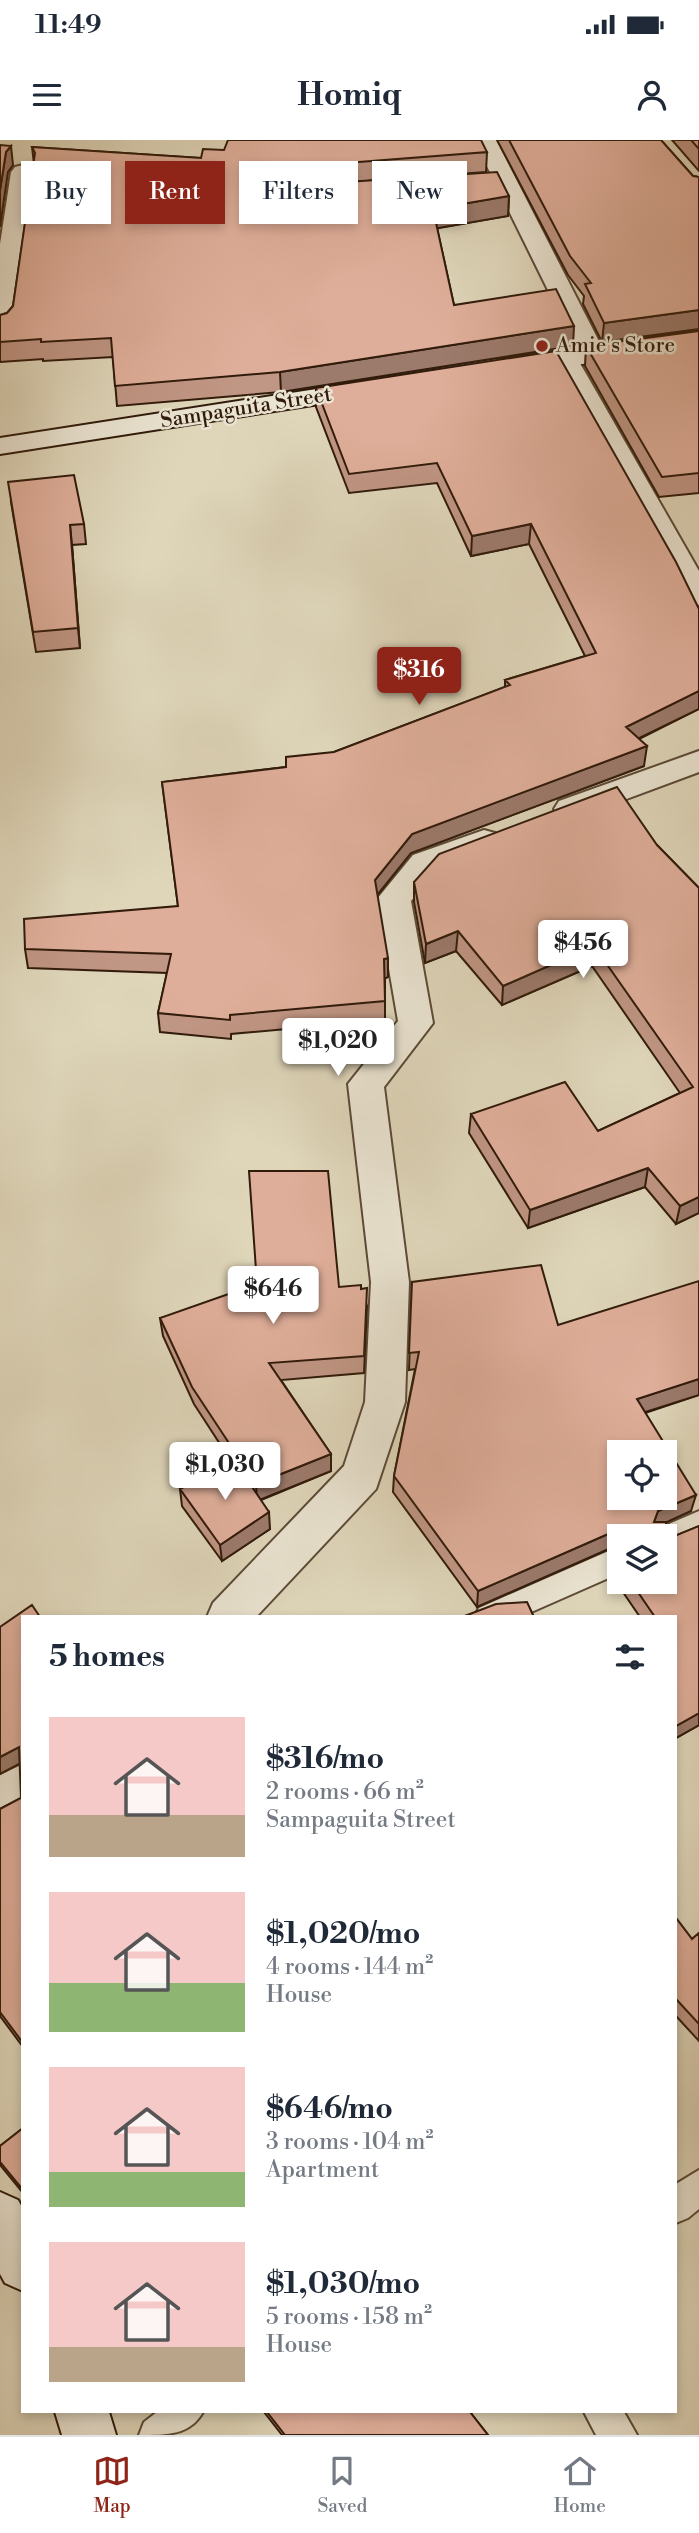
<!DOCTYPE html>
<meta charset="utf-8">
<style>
:root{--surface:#fff;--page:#f6f6f7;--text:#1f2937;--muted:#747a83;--line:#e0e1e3;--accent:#8f2418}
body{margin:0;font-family:"Libre Bodoni",serif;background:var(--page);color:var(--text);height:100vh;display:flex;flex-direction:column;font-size:26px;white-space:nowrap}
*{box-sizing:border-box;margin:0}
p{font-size:23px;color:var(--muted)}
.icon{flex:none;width:38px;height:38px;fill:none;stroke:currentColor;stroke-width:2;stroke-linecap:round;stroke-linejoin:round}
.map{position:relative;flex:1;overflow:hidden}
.details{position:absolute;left:21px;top:1475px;width:656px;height:798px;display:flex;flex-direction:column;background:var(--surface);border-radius:0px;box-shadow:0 4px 10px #0003}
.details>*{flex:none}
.guide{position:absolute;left:21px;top:21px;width:658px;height:63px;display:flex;gap:14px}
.controls{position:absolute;left:607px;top:1300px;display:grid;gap:14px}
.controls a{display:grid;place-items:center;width:70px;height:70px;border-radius:0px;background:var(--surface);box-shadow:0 4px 10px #0003;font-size:35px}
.price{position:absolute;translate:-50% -60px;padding:0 16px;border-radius:7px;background:#fff;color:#222;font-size:23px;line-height:46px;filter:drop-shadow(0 2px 4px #0008)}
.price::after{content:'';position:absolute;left:50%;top:42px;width:21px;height:16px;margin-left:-10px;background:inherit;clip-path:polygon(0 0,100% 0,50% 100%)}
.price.current{background:var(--accent);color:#fff}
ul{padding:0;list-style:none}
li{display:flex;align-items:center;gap:21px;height:175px;padding:0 28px}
li span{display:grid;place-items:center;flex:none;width:196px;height:140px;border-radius:0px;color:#555}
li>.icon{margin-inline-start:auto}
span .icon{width:84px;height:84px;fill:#fffc;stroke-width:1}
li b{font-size:30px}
h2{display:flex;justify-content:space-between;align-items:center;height:84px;padding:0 28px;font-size:30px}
.pill{padding:0 24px;border-radius:0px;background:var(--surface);box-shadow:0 4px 10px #0003;font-size:24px;line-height:63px}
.pill.current{background:var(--accent);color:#fff}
.status{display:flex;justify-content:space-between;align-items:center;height:49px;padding:0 35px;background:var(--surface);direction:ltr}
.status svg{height:19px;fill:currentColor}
header{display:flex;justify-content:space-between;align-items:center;height:91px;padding:0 28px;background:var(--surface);font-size:32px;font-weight:700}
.dock{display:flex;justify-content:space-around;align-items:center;height:98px;border-top:2px solid var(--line);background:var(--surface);font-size:19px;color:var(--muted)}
.dock a{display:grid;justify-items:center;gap:4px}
.dock .current{color:var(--accent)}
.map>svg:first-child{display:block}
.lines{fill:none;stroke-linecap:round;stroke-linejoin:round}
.lane-casing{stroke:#5c4a37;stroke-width:4}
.street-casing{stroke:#5c4a37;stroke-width:4}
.secondary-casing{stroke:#311b0b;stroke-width:4}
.lane{fill:#eae4d2;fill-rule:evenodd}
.street{fill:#eae4d2;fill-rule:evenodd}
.secondary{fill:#eae4d2;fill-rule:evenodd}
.wall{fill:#c09684;stroke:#311b0b;stroke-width:2}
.shaded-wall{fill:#9c7a6c;stroke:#311b0b;stroke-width:2}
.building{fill:#dfae9a;stroke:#311b0b;stroke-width:2;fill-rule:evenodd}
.poi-dot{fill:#8f2418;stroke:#eae4d2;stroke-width:2.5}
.labels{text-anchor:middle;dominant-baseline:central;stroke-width:5;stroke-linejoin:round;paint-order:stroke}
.far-poi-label{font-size:21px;fill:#311b0b;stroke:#eae4d2;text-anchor:start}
.far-street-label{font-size:21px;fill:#311b0b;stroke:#eae4d2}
</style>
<div class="status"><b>11:49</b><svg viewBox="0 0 49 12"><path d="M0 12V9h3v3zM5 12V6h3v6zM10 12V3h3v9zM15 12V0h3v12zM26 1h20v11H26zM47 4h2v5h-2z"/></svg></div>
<header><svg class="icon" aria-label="menu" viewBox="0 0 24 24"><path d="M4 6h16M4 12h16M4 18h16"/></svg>Homiq<svg class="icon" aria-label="person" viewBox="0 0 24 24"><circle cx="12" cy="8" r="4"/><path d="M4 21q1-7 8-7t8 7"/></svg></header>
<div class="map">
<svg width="699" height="2295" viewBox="0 0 699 2295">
<rect width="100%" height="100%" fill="#dfd6ba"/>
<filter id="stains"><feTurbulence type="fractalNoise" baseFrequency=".00286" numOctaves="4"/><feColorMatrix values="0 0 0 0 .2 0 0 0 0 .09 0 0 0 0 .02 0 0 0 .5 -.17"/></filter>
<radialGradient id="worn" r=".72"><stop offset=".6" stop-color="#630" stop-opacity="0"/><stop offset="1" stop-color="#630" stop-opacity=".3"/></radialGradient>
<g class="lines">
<defs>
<path id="lane" d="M699,1371V1397L665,1412V1396H652L655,1390Z
M620,1406V1433L520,1477H474L479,1468Z
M699,2030V2069L688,2078L676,2083V2044Z
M157,2272H203C190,2295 168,2295 139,2295L144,2282Z
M584,2272H624L637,2295H596Z"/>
<path id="street" d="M474,0H496L606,215L602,220L593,223L584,220L580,215Z
M23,25L31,27L35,32L13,185L9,190L0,193V104L11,32L15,27Z
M564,210L573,212L577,218L699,431V465L689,462L684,456L551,218L555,212Z
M699,611V632L570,680L559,677L554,669L559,661Z
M484,690L495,693L500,701L495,709L437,731L411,761L433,883L384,947L409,1142L405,1262L376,1349L256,1477H207L213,1463L344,1326L365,1262L371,1142L348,944L398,881L377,759L413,715Z
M23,1624V1672L0,1683V1635Z"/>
<path id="secondary" d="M699,192V208L510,234L501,232L497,226L501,220L510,218Z
M368,241L377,243L381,249L377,255L0,314V298Z
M0,2052L18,2060L23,2069V2151L5,2143L0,2134Z
M55,2272H109L116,2295H62Z"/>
</defs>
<!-- lane casing -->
<use href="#lane" class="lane-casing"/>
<!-- street casing -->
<use href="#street" class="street-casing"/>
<!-- secondary casing -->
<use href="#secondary" class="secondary-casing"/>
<!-- lane -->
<use href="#lane" class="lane"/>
<!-- street -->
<use href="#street" class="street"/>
<!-- secondary -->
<use href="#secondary" class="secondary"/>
</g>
<!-- wall -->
<path class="wall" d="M497,0H661L693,36L699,37V190L602,202L583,164L584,156L568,135Z
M672,0H699V31Z
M32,7L201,18L487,12L486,32L353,42L509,56L508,76L437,88L454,165L573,206L281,252L117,266L113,217L43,221V219L0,222V175L7,173L13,166L34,24Z
M699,191V353L659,357L585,226L586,206Z
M316,248L699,469V569L639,599L644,626L411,713L377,756L388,837L385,838V880L231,894V899L160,892L158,873L167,833L28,828L25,809L178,766L162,642L286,627L334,612L505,547V540L585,516L529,404L471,416L437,343L349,353L316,267Z
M11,362L84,384L86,404L72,405L80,508L36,512Z
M657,705L699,748V1073L676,1084L645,1047L528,1088L469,993L471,974L598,991L680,953L592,826L502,865L456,811L425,823L414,762V742Z
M412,1142L558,1185L699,1255L645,1273L691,1371L666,1382V1396L670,1398L699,1386V1585L676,1598V1477H640L614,1439L617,1423L620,1421V1442H665V1396H620V1404L477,1467L393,1352L394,1336L415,1229L409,1230Z
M339,1147L361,1149L367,1166L364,1233L281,1240L331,1314V1331L261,1360L270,1389L222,1421L182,1366L180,1349L231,1321L194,1264L163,1196L160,1178Z
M23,1477V1907L0,1876V1669L21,1658Z
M676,1778L692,1799L699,1793V1901L676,1876Z
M23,1988V2053L0,2025V2006Z
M264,2272H470L488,2295H282Z"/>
<!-- shaded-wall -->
<path class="shaded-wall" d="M11,6L13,25L8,32L0,87V50L6,12Z
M346,23V42L331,52V33L336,26Z
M509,56L508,76L433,89V69Z
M699,170V189L602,202L604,183Z
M574,186L573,206L281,252L280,232Z
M531,384L529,404L471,416L472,396Z
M70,385L72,405L80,508L78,488Z
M699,551V569L623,606L626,587Z
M647,606L644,626L411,713L374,759L375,740L412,694Z
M458,791L456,811L425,823L426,804Z
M594,806L592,826L502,865L503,846Z
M388,818V837L384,839V819Z
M648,1028L645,1047L528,1088L530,1070Z
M699,1057V1073L676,1084L680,1066Z
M699,1239V1255L633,1276L637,1259Z
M331,1314V1331L257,1361L256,1344Z
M696,1355L691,1371L654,1388V1382L658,1371Z
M269,1372L270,1389L222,1421L220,1405Z
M624,1387L622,1396H620V1404L477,1467L478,1451Z
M699,1573V1585L676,1598V1586Z
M19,1607L23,1622L0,1634V1617Z"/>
<!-- building -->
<path class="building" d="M228,0H481L487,12L346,23L336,26L331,33L336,39L346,42L497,32L509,56L433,69L454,165L556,149L574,186L280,232L115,246L111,198L41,202V199L0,202V175L7,173L13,166L35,13L32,7L201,18L203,9L224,10Z
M509,0H661L693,36L699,37V170L604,183L585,144L591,143L570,116Z
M691,0H699V9Z
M0,5L11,6L6,12L0,50Z
M699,191V333L662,337L586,206Z
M556,211L676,422L699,469V551L626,587L647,606L412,694L375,740L388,818L384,819L385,861L230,875V880L158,873L171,814L25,809L24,779L178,766L162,642L286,627V617L334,612L510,545L505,540L596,513L531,384L472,396L437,323L349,334L316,248Z
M74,335L84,384L70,385L78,488L33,492L8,342Z
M617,647L657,705L699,748V1057L680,1066L648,1028L530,1070L471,974L565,942L598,991L693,947L594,806L503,846L458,791L426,804L414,742L439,714Z
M249,1031H328L339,1147L361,1145V1149L367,1148L364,1216L269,1223L331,1314L256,1344L192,1247L160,1178L257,1144Z
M541,1125L558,1185L699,1141V1239L637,1259L696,1355L658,1371L654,1382H666V1396L670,1398L699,1386V1573L676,1586V1477H655L631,1442H665V1396H625L624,1387L478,1451L394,1336L419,1212L409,1213L412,1142ZM620,1312H665V1358H620Z
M234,1320L269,1372L220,1405L180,1349Z
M527,1462L534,1477H462L496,1464Z
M32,1465L40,1477H23V1903L0,1872V1669L21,1658L19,1607L0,1617V1487Z
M676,1778L692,1799L699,1793V1884L676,1859Z
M23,1988V2050L0,2022V2006Z
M267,2272H470L488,2295H285Z"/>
<!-- markers -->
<circle class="poi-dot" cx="542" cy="206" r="7"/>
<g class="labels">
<!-- far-poi labels -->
<g class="far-poi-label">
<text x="556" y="206">Amie's Store</text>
</g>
<!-- far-street labels -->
<g class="far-street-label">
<text transform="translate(246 268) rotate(-9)">Sampaguita Street</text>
</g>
</g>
<rect width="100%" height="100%" filter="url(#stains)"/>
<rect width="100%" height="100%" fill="url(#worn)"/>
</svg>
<div class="controls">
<a><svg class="icon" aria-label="locate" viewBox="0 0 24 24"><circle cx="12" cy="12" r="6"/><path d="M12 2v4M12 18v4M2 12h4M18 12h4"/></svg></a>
<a><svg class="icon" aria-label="layers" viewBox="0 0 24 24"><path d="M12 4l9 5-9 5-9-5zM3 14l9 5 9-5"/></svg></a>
</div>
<b class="price current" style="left:419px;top:567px">$316</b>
<b class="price" style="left:583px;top:840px">$456</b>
<b class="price" style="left:338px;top:938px">$1,020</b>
<b class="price" style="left:273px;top:1186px">$646</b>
<b class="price" style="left:225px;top:1362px">$1,030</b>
<div class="guide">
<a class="pill">Buy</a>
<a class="pill current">Rent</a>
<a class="pill">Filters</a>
<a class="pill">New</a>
</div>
<section class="details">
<h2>5 homes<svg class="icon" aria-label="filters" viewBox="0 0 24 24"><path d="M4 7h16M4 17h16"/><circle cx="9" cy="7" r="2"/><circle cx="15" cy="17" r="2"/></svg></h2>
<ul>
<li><span style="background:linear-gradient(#f6c9c9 70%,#b9a48a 0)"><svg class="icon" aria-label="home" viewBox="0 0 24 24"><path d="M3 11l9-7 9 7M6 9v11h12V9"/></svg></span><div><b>$316/mo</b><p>2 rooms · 66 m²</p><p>Sampaguita Street</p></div></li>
<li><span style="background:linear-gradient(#f6c9c9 65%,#8fb573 0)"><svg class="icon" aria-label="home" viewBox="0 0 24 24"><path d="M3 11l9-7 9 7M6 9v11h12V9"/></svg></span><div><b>$1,020/mo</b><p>4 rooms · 144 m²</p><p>House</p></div></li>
<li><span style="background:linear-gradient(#f6c9c9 75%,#8fb573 0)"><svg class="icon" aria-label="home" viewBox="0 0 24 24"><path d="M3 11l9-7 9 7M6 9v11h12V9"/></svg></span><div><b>$646/mo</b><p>3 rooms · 104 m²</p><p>Apartment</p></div></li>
<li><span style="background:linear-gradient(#f6c9c9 75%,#b9a48a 0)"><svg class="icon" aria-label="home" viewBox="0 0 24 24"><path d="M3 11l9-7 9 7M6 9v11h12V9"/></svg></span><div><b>$1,030/mo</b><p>5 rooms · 158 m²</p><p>House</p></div></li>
</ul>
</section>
</div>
<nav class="dock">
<a class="current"><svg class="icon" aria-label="map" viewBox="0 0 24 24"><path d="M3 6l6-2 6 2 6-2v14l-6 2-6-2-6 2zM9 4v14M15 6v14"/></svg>Map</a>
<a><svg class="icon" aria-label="saved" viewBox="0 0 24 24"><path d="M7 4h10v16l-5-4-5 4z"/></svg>Saved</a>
<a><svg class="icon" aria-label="home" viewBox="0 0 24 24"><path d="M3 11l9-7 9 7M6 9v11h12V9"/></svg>Home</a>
</nav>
